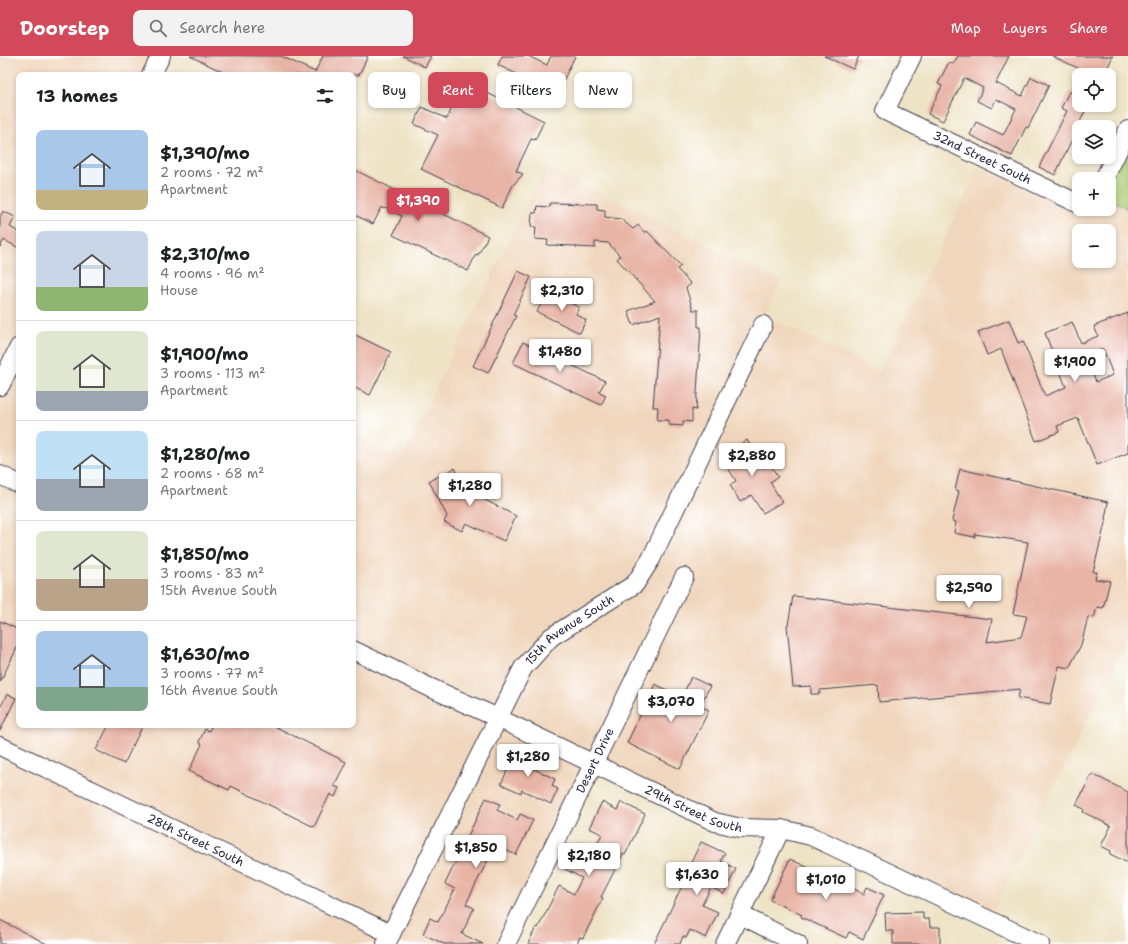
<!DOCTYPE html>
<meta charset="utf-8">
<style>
:root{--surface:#fff;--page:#f2f2f2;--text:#202124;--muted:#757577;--line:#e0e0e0;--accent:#d1495b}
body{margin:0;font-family:"Shantell Sans",sans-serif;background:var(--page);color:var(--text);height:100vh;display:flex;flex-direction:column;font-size:15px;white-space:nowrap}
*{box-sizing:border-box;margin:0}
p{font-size:13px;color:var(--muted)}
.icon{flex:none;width:22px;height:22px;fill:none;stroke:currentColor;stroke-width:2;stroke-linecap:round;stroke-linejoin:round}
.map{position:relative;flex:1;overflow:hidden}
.drawer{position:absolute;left:16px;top:16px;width:340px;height:656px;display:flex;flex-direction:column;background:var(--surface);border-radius:8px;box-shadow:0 2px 6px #0003}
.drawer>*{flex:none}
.top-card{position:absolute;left:368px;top:16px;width:380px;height:36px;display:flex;gap:8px}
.controls{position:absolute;left:1072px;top:12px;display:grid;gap:8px}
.controls a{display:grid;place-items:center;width:44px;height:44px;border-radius:8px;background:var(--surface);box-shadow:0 2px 6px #0003;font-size:20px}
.price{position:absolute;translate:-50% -34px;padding:0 9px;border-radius:4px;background:#fff;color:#222;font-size:13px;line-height:26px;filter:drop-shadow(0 1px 2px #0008)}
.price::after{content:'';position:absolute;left:50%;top:24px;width:12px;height:9px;margin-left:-6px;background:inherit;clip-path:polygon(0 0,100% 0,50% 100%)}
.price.selected{background:var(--accent);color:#fff}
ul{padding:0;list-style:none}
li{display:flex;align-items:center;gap:12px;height:100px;padding:0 20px}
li+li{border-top:1px solid var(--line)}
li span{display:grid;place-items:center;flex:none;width:112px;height:80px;border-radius:8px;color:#555}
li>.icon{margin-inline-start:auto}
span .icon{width:48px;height:48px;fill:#fffc;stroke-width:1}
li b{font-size:17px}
h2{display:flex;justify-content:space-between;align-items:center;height:48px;padding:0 20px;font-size:17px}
.tag{padding:0 14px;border-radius:8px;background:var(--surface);box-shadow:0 2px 6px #0003;font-size:14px;line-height:36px}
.tag.selected{background:var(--accent);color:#fff}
header{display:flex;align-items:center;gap:24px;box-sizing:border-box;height:56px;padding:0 20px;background:var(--accent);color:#fff}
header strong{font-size:19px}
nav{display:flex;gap:22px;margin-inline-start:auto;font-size:14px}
.search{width:280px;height:36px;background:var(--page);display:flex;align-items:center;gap:10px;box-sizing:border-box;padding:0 14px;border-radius:8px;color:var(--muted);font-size:15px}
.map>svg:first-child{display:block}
.built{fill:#f0d6bc;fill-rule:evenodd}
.green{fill:#abc971;stroke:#667656}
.building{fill:#e8b4a5;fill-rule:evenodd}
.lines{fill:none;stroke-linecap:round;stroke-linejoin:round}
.minor-casing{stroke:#413f50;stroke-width:20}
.minor{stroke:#fff;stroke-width:18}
.labels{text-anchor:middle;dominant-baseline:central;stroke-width:3;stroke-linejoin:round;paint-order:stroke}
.street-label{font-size:12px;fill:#22223b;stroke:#fff}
</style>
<header>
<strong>Doorstep</strong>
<div class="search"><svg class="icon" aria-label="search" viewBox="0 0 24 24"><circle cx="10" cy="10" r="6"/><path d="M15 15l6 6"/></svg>Search here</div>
<nav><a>Map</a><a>Layers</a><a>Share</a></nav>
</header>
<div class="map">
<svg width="1128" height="888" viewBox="0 0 1128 888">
<rect width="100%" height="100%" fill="#fff"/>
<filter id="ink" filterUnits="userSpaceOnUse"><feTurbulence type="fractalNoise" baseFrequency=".025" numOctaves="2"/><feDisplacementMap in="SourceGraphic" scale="8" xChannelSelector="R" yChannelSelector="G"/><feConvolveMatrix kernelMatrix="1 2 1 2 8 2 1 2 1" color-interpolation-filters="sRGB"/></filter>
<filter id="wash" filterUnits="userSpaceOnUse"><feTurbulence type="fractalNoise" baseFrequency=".012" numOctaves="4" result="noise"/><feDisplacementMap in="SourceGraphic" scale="16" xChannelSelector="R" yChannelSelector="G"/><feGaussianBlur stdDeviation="0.9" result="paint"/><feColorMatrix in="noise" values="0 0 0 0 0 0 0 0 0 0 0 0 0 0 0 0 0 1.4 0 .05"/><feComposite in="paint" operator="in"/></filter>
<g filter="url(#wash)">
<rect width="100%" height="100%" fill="#eee3c5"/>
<!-- built -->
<path class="built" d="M0,0H162L152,19H19V669H353V378L402,401L545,111L780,225L765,259L880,316L983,102L1079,153H1109V143L1128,153V581L989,864L811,780L741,772L595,708L506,888H0ZM1079,175H1109V205H1079Z"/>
<!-- green -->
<path class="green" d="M1128,75V153L1109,143V123Z"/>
<g id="blocks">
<!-- building -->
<path class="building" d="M190,0H281L315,16L323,0H368L359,19H229Z
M403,0H431L425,11Z
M502,0H528L547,9L551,0H575L557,38L498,9Z
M824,0H859L853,13Z
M958,0H1009L996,27L1022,40L1031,21L1049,29L1028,72L1026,71L1012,100L970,79L976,66L1003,79L1016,53L996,43L992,52L977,45L983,32L964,22L943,65L928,58L942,30L938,28L949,6L953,8Z
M1052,0H1113L1104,19H1080L1082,14Z
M1079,21V49H1088L1055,119L1039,111L1067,55L1061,52L1069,36L1071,37Z
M461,24L544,65L535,84L531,83L516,115L523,118L513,129L502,152L421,113L438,79L414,68L422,51L447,63L455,45L452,44Z
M353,113L488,180L478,199L476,198L468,215L393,179L402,160L385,152L384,153L382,151L373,168L353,158Z
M550,147L597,148V153L605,154V161L621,163L633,173L638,169L645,177L647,175L681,210L677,213L691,228L686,232L693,254H698V271H701L696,354L692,353V366L683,365V370L669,369V364H657L658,351H653L660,259L633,269L628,255L655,245L617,203L620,200L608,187L595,186V192L576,191V190L547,189L548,184L535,183L536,171H531L532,157H536L537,150L549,151Z
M3,155L15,161L10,171L19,176V192L4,184L0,191V161Z
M518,215L531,221L513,259L516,260L488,317L473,310Z
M547,236L579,251L576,258L586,264L580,277L537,256Z
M1128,257V397L1097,409L1078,362L1057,370L1059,376L1036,385L1001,293L987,299L978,276L1009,264L1018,287L1023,285L1045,340L1066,331L1045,277L1072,266L1081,287L1098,280L1094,270ZM1103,293L1113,319L1096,326L1086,300Z
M353,278L391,296L370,339L353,331Z
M523,286L605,325L599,336L606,339L601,349L513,307Z
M747,384L764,412L770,408L778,421L770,426L782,446L763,457L751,439L740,446L730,429L736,425L721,400Z
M455,412L461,425L482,435L479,441L516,460L504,485L466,467L462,475L444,466L447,460L429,425Z
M960,413L1108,446L1105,463H1106L1093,516H1097L1095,523L1110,525L1103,552L1097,551L1094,562L1088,561L1081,589L1069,612L1059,610L1050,648L1018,642L1020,633L879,646L878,629L820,634V638H811V630L793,631L787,569H788L793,540L992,563L987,586L1021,581L1027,560L1013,558L1028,486L975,478V481L954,477L956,466L952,465L959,435L955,434Z
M0,565L19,574V588L0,626Z
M691,621L710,630L700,650L709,654L680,713L627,687L655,628L682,641Z
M7,638L16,642L0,675V652Z
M109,669H143L124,708L96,694Z
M212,669H272L346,706L334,730L339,732L335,741L330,738L314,771L231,730L229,734L189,715L202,688L199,686L205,673L209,675Z
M517,695L530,702L526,709L555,723L552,730L558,733L551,748L522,734L521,737L501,728L508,713L500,709L506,698L514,702Z
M1092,718L1128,736V807L1110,798L1111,795L1101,790L1111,770L1083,756L1084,753L1076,749Z
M486,742L500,748L497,754L517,764L520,758L533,764L516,799L495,789L466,848L474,852L462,878L483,888H444L423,878L430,862L438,866L455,833L445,828Z
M602,746L617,754L621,746L645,758L625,799L623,798L601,841L603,842L583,882L580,881L577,888H528L536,871L538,872L559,830L574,838L582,822L565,813L578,787L594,795L602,778L589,772Z
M701,786L725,797L721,805L736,813L724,838L711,831L702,849L718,856L706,882L690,874L686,882L683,880L680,888H654L683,828L681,827Z
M790,803L828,821L826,825L848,836L850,831L864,838L867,831L884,839L863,883L849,876L846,882L801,861L802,859L770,844Z
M923,856V863H929L930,871H940V888H893V875H886L885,857Z
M0,864L47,888H0Z"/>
</g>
</g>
<g filter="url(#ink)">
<use href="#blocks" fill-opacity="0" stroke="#413f50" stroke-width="1"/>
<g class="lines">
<defs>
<g id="minor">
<path id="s1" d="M912,0L885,55L1079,148"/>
<path d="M151,19L161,0"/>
<path d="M1104,123L1128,74"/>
<path d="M0,330L19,291"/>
<path d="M0,419L19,428"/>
<path id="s2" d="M353,594L431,632L498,662L715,766L741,772L781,773L811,780L1040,888"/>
<path id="s3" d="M0,690L391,878"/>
<path d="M739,858L798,888"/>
<path id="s4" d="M386,888L523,612L551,581L635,528L651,503L763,269"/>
<path id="s5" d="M506,888L684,521"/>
<path d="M725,888L781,773"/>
</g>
</defs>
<!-- minor casing -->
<use href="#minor" class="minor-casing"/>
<!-- minor -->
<use href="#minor" class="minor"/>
</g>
</g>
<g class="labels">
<!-- street labels -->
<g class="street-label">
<text stroke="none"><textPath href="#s1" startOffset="169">32nd Street South</textPath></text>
<text stroke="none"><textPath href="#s4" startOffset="369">15th Avenue South</textPath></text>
<text stroke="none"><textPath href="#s5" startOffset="204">Desert Drive</textPath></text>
<text stroke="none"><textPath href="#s2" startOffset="376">29th Street South</textPath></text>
<text stroke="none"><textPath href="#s3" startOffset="217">28th Street South</textPath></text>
</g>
</g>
</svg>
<div class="controls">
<a><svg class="icon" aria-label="locate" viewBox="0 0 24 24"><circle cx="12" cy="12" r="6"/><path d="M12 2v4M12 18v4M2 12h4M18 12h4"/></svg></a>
<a><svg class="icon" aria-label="layers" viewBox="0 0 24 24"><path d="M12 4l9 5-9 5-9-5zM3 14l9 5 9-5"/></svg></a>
<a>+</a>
<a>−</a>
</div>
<b class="price selected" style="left:418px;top:166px">$1,390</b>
<b class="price" style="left:562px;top:256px">$2,310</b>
<b class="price" style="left:560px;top:317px">$1,480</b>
<b class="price" style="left:1075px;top:327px">$1,900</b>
<b class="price" style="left:752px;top:421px">$2,880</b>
<b class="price" style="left:470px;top:451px">$1,280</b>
<b class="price" style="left:969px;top:553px">$2,590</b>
<b class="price" style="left:671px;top:667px">$3,070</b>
<b class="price" style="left:528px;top:722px">$1,280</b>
<b class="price" style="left:476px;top:813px">$1,850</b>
<b class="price" style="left:589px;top:821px">$2,180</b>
<b class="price" style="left:697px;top:840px">$1,630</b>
<b class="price" style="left:826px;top:845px">$1,010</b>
<div class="top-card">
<a class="tag">Buy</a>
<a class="tag selected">Rent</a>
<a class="tag">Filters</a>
<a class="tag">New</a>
</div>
<section class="drawer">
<h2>13 homes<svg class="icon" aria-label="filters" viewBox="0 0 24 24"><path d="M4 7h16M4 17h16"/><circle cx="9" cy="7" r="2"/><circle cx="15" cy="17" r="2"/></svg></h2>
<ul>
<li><span style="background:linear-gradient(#a9c7e8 75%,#c2b280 0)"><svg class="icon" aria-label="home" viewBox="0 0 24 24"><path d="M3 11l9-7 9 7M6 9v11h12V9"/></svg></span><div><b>$1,390/mo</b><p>2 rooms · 72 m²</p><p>Apartment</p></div></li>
<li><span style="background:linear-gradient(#c9d6e8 70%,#8fb573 0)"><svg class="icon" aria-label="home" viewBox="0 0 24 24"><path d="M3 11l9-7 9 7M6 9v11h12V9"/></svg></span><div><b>$2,310/mo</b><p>4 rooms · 96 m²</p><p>House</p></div></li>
<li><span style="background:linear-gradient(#dfe7d0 75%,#9aa5b1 0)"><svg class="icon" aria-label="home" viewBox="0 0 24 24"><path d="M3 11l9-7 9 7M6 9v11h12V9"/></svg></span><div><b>$1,900/mo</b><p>3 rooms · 113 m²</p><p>Apartment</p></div></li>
<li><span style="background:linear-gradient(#bfe0f5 60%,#9aa5b1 0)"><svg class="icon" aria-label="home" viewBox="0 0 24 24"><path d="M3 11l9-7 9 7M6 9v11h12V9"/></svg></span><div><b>$1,280/mo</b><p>2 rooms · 68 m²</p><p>Apartment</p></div></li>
<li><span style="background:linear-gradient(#dfe7d0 60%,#b9a48a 0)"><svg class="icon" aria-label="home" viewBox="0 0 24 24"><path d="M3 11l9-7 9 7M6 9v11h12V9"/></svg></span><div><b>$1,850/mo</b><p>3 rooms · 83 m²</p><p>15th Avenue South</p></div></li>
<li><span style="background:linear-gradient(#a9c7e8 70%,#7fa58c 0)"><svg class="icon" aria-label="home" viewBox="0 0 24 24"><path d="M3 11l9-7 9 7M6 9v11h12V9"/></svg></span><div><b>$1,630/mo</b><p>3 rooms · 77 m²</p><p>16th Avenue South</p></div></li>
</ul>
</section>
</div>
